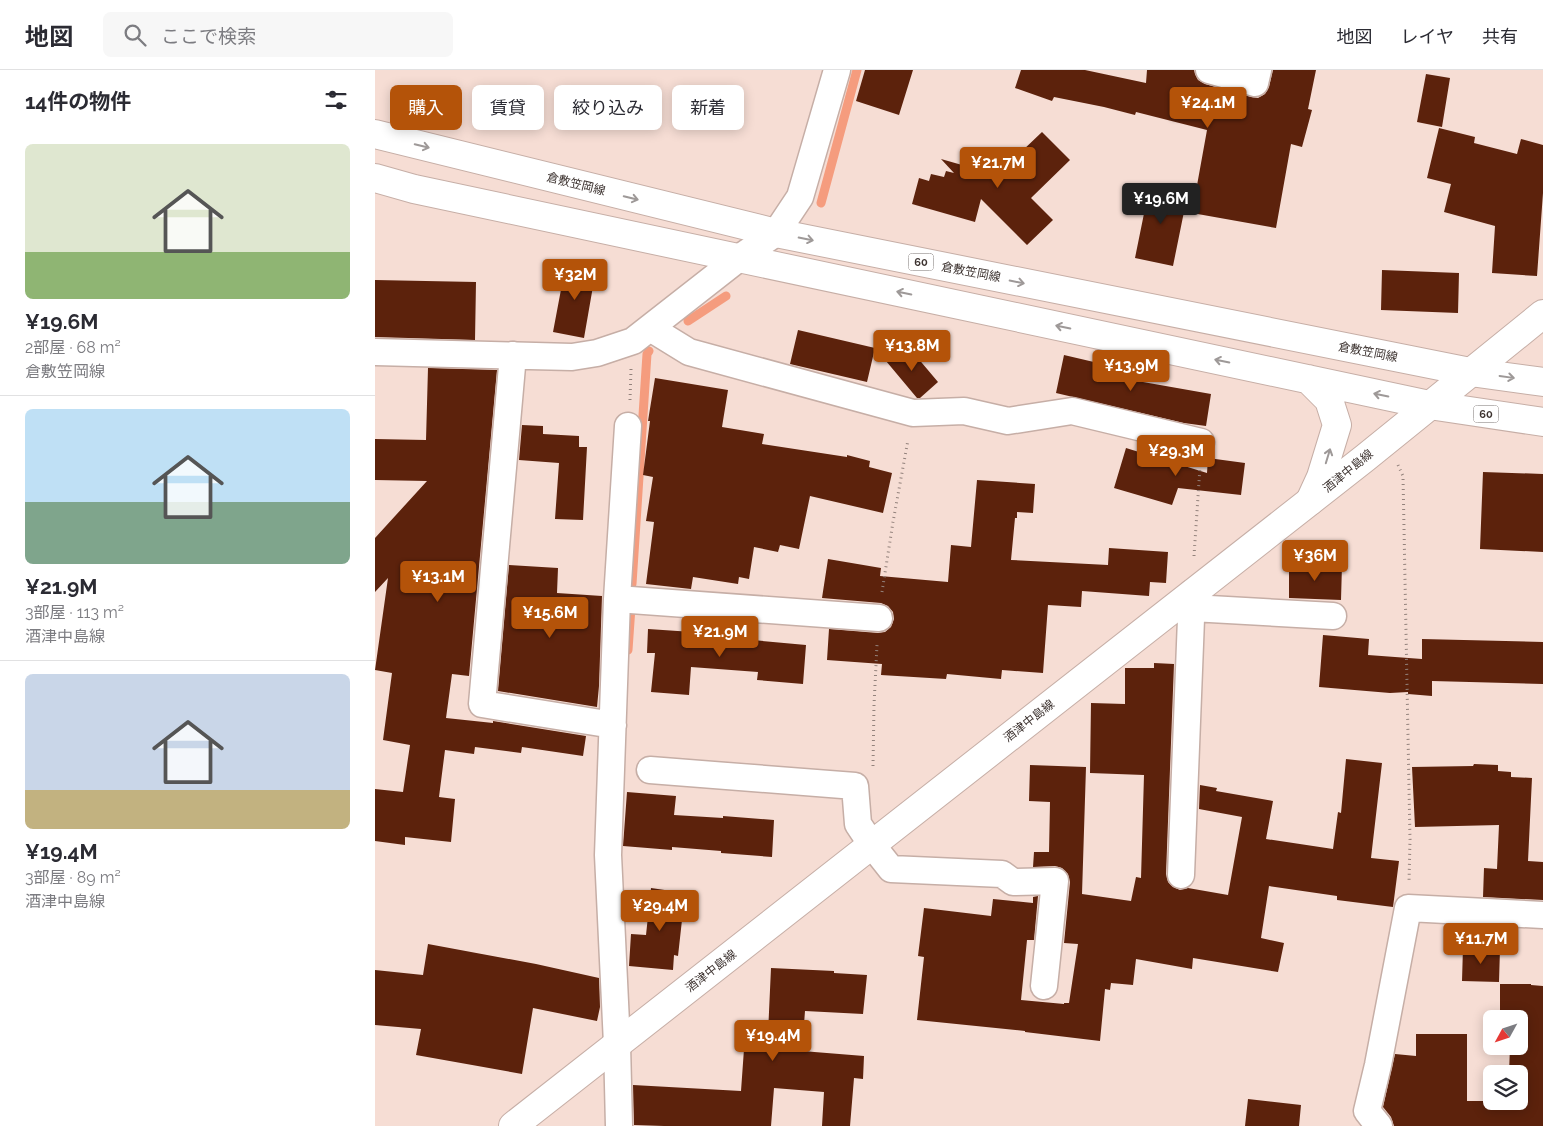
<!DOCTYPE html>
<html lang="ja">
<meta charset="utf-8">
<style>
:root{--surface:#fff;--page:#f7f7f7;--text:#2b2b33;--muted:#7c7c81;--line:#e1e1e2;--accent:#b45309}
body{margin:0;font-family:Raleway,"Noto Sans JP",sans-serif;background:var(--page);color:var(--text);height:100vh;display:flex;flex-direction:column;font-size:19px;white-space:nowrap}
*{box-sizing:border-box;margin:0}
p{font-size:16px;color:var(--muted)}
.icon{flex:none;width:28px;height:28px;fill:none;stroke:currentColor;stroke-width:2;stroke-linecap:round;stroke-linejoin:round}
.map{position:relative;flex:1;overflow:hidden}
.side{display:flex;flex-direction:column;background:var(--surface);width:375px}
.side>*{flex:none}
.top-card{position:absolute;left:15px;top:15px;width:475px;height:45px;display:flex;gap:10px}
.needle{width:32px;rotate:230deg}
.tools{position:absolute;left:1108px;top:940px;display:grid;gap:10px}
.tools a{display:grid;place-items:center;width:45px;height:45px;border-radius:8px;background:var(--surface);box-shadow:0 2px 12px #0003;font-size:25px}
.price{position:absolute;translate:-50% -42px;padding:0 11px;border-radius:5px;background:var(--accent);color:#fff;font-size:16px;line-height:32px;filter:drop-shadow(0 1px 2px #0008)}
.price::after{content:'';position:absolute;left:50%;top:30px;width:15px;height:11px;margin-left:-8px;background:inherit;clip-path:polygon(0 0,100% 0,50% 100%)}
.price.active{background:#222;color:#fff}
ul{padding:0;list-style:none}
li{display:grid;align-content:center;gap:10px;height:265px;padding:0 25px}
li+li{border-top:1px solid var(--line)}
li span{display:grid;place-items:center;height:155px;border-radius:8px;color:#555}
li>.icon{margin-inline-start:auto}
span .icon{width:90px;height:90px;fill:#fffc;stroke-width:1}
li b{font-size:21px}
h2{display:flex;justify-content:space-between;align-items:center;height:60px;padding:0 25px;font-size:21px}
.tag{padding:0 18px;border-radius:8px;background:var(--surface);box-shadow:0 2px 12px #0003;font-size:18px;line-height:45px}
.tag.active{background:var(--accent);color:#fff}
header{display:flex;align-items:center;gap:30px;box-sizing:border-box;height:70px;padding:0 25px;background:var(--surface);border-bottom:1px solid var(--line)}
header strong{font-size:24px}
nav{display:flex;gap:28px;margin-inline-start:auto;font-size:18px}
.search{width:350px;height:45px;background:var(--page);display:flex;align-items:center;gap:12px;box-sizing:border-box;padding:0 18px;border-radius:8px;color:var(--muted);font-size:19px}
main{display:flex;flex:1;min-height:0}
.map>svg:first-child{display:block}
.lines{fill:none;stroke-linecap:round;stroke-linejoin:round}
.stream{stroke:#f59c7e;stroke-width:9}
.building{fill:#5c220c}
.street-casing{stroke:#c6aea6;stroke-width:29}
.secondary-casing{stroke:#c6aea6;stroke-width:30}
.primary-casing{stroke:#c6aea6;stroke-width:30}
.path{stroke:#93827c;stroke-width:3;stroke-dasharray:1 4;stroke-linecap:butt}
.street{stroke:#fff;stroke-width:26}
.secondary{stroke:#fff;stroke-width:28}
.primary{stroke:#fff;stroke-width:28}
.oneway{stroke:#9e9998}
.labels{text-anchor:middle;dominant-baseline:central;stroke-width:5;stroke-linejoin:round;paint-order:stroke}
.shield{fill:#fff;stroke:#77706e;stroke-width:1}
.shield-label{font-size:11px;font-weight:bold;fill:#3d3330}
.street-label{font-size:12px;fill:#3d3330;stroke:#fff}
</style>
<header>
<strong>地図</strong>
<div class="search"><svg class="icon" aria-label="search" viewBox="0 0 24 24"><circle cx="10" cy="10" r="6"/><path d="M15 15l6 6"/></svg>ここで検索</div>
<nav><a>地図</a><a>レイヤ</a><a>共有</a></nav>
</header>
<main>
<section class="side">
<h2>14件の物件<svg class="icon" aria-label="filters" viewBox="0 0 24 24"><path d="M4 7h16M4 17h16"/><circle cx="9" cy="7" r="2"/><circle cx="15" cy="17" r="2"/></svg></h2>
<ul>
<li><span style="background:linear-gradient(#dfe7d0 70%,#8fb573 0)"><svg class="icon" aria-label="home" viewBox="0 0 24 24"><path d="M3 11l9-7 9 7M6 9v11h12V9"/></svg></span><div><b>¥19.6M</b><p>2部屋 · 68 m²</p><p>倉敷笠岡線</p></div></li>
<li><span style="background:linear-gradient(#bfe0f5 60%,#7fa58c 0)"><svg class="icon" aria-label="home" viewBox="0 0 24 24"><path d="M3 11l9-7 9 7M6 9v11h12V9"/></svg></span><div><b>¥21.9M</b><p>3部屋 · 113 m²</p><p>酒津中島線</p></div></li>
<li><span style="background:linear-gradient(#c9d6e8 75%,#c2b280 0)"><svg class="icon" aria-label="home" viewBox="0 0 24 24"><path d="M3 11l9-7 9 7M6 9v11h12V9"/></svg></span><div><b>¥19.4M</b><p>3部屋 · 89 m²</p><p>酒津中島線</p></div></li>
</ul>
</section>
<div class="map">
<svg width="1168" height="1056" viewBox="0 0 1168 1056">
<rect width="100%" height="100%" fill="#f6ddd4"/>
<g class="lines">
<!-- stream -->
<path class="stream" d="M446,133L482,0
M313,251L351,226
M257,514L272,284L274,281
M253,580L256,537"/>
</g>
<!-- building -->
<path class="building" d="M490,0H538L524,45L481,31Z
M646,0H710L771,13L772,0H819L820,4L823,10L830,14L876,27L883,28L890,24L894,17L898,0H941L933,39L937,40L927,77L916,74L901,158L817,143L832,60L761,42L760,45L729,37L679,27L677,31L640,18Z
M1051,4L1075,8L1067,57L1042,52Z
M1064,58L1100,67L1099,73L1142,84L1146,69L1168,75V123L1162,206L1117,203L1120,156L1069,142L1076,114L1052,108Z
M667,62L695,90L656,128L678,150L652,175L606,129L600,152L537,134L544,108L554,111L556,104L569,107L571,101L579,103L566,89L622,105Z
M775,114L813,122L798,196L760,188Z
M191,193L221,199L209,268L178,262Z
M1007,200L1084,203L1083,243L1006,240Z
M0,210L101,212L100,270L0,267Z
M423,260L500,278L492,312L415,294Z
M531,274L563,312L545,328H542L511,291Z
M689,285L770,304L768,312L836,324L831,356L809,353L681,323Z
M53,298L122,300L94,606L77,604L71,648L118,653V651L211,666L208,686L147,677L146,683L100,677L99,684L70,680L64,727L80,729L76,772L30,767V775L0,771V719L28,722L35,675L8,670L17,603L0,600L13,508L0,522V468L52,411L0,410V369L51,370Z
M280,308L353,320L347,357L389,364L387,374L472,387V385L495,391L494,397L517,403L508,443L435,426L424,479L405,475L403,482L379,477L374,509L364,507L363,514L318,507L316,519L271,514L279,452L271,451L278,407L268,405L275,351H273Z
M147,355L168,356V364L204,366V377H212L208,450L180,449L184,393L144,390Z
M751,378L832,403L833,388L870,393L866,425L803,418L797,435L739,418Z
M1108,402L1168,404V482L1105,479Z
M602,410L660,414L658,443L642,442V448H640L636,490L733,495L734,478L793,482L791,513L775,512L774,526L707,521L706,537L673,535L668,603L627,600L626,609L572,604L571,609L506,605L507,594L452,590L454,559L503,563L510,562L516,557L519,549L518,542L513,536L506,533L447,528L453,489L506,498L505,506L573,512L576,475L596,477Z
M914,494L967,495L966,530L914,528Z
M134,495L183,498L182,523L227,526L224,616L222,637L123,621Z
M273,559L377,566V570L431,575L428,614L382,610L383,602L316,597L314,625L276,622L280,583H272Z
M948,565L994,569L993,585L1047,589V569L1168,572V614L1057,611V626L1033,624V622L1015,623L944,617Z
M779,593L799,594L791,804L793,812L798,817L805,820L813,818L853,825L867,747L824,739L825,715L842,718L841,721L898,731L891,769L958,779L963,742L966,743L971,689L1007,693L996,788L1024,791L1018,837L962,830V826L894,816L886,868L909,873L903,902L818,888L817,899L761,889L758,915L736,913L735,920L730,919L725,971L650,962V961L542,950L549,887L543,886L549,838L616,846L618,829L658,833V827L663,826L659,870H652L646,930L689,934V933H694L703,874L689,873L695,812L693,804L687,798L680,796L658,797L659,782H674L675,732L654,731L655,695L711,697L707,824L756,831L761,807L766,808L769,705L715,703L716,633L750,634V598H779Z
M1099,694L1123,695V701L1136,702V707L1157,708L1153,791L1168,792V830L1108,827L1109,798L1122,799L1124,755L1040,757L1037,697L1098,696Z
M252,722L301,726L299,745L348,748V746L399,750L397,787L346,783V781L297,777V780L248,776Z
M276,818L310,823L303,886L299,885L298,900L254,896L256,864L271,865Z
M53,874L161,894L224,908L225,937L222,951L158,938L147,1004L41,985L46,959L0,955V900L48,905Z
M1088,877L1125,879L1124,912L1087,911Z
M396,898L459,901V903L492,905L488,944L430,941L427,981L489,986L488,1009L479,1008L475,1056H447L449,1022L399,1018L396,1056H289L259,1055L258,1015L366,1021L369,979L387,981L389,964H393Z
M1125,914H1156V915L1168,916V1056H1019L1016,1047L1008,1037L1020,984L1041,986V964H1092V1031H1144V1004H1134L1135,976H1144V949H1125Z
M873,1029L926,1035L924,1056H870Z"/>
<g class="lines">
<defs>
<path id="street" d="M834,0L880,13L883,0
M275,258L314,282L538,343L589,341L633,351L697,341L826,372
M0,282L197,287L222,283L258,271L364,188L401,163L425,127L462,0
M138,285L107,634L238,655
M242,529L504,548
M817,538L958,546
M275,700L480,716L483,754L497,775L516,799L627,804L638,812L680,811L669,916
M806,805L817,523
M244,1056L242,974L233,785L242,529L253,356
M1004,1056L992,1041L1003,995L1033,838L1168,845"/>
<path id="secondary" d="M138,1056L990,388L1168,244"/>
<path id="primary" d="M0,64L401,163L1095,302L1168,312
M0,108L39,119L1054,335L1168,352
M933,309L954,330L962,355L946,407L935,431"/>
</defs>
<!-- street casing -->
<use href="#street" class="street-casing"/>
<!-- secondary casing -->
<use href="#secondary" class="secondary-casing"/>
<!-- primary casing -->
<use href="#primary" class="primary-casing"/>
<!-- path -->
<path class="path" d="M255,330L256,299
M1023,395L1028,406L1035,769L1034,813
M819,486L825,397
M507,522L518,452L533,370
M498,696L499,635L502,575"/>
<!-- street -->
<use href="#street" class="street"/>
<!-- secondary -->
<use href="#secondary" class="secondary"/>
<!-- primary -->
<use href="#primary" class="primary"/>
</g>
<!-- one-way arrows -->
<defs><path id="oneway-shaft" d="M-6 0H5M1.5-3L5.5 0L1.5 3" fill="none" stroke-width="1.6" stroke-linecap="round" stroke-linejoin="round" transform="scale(1.25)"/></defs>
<g class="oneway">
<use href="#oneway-shaft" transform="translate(47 76) rotate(14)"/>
<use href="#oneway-shaft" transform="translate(256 128) rotate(14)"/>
<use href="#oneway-shaft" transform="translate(431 169) rotate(11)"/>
<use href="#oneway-shaft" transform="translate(642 212) rotate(11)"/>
<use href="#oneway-shaft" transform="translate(529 223) rotate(-168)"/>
<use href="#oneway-shaft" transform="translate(688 257) rotate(-168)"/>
<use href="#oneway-shaft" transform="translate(847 291) rotate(-168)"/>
<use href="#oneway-shaft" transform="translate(1132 307) rotate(8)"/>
<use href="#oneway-shaft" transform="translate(1006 325) rotate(-168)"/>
<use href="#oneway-shaft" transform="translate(953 386) rotate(-73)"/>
</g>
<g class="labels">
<!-- shield labels -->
<g class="shield">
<rect x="533.5" y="183.5" width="25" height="17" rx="4"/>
<rect x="1098.5" y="335.5" width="25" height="17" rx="4"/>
</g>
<g class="shield-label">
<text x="546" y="192">60</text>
<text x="1111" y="344">60</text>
</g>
<!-- street labels -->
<g class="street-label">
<text transform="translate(201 114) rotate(14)">倉敷笠岡線</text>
<text transform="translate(596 202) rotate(11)">倉敷笠岡線</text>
<text transform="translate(993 282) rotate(11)">倉敷笠岡線</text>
<text transform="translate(973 401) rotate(-39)">酒津中島線</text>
<text transform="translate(654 651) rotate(-38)">酒津中島線</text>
<text transform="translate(336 901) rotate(-38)">酒津中島線</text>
</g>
</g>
</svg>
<div class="tools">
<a><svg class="needle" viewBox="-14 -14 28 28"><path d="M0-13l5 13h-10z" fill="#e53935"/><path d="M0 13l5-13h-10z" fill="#7c7c81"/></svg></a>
<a><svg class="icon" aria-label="layers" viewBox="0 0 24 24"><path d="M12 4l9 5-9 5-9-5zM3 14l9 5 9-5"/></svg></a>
</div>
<b class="price" style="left:833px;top:59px">¥24.1M</b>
<b class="price" style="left:623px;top:119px">¥21.7M</b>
<b class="price active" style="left:786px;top:155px">¥19.6M</b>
<b class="price" style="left:200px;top:231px">¥32M</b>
<b class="price" style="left:537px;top:302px">¥13.8M</b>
<b class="price" style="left:756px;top:322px">¥13.9M</b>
<b class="price" style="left:801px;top:407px">¥29.3M</b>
<b class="price" style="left:940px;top:512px">¥36M</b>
<b class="price" style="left:63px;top:533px">¥13.1M</b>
<b class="price" style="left:175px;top:569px">¥15.6M</b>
<b class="price" style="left:345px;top:588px">¥21.9M</b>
<b class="price" style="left:285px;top:862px">¥29.4M</b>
<b class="price" style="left:1106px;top:895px">¥11.7M</b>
<b class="price" style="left:398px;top:992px">¥19.4M</b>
<div class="top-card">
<a class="tag active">購入</a>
<a class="tag">賃貸</a>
<a class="tag">絞り込み</a>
<a class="tag">新着</a>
</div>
</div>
</main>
